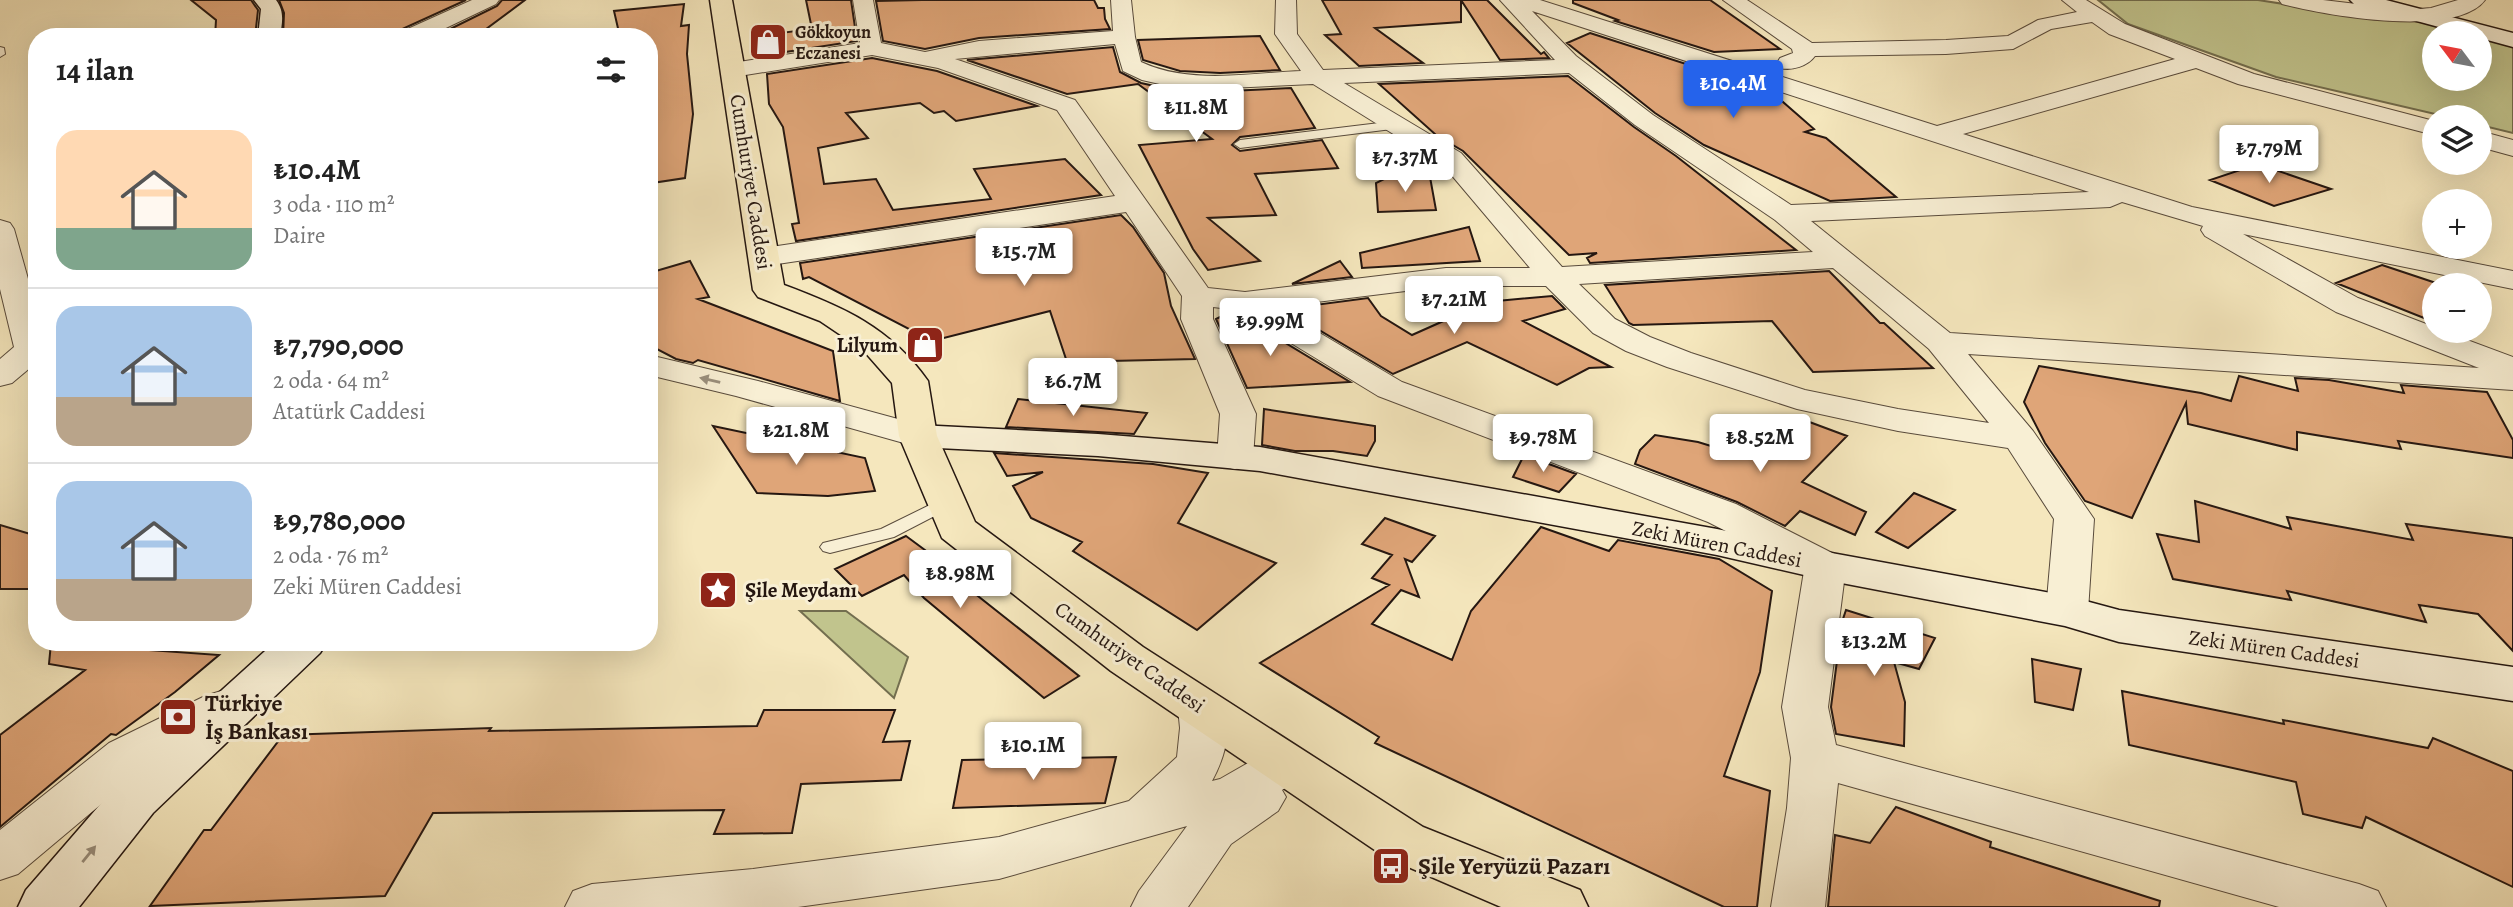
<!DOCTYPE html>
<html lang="tr">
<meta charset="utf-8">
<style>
:root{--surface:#fff;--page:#f6f6f6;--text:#222;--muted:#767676;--line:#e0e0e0;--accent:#2563eb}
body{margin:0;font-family:Alegreya,serif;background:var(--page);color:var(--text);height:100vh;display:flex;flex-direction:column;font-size:26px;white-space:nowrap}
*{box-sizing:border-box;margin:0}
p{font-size:23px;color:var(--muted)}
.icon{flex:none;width:38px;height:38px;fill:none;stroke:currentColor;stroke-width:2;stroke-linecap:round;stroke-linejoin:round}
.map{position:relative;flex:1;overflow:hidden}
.details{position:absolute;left:28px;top:28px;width:630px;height:623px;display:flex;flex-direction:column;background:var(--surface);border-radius:28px;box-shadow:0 7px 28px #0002}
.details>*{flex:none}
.needle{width:46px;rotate:302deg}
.fabs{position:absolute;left:2422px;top:21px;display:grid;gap:14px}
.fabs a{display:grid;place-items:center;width:70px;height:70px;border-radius:50%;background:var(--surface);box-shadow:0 7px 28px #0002;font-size:35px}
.price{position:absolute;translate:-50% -60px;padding:0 16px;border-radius:7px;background:#fff;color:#222;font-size:23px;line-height:46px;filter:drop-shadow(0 2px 4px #0008)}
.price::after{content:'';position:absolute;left:50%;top:42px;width:21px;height:16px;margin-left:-10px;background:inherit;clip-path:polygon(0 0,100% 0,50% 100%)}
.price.current{background:var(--accent);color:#fff}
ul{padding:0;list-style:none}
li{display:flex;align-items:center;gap:21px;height:175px;padding:0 28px}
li+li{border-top:2px solid var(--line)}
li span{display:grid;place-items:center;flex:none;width:196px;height:140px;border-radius:21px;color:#555}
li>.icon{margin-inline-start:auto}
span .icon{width:84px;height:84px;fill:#fffc;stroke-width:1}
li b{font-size:30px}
h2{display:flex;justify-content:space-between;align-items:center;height:84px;padding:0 28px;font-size:30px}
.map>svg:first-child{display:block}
.green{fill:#c1c48d;stroke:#736e4f;stroke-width:2;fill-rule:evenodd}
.building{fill:#dfa578;stroke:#251711;stroke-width:2}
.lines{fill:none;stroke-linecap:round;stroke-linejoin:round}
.lane-casing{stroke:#594b3c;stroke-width:2}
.street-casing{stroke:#594b3c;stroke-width:2}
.secondary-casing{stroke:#251711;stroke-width:3}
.primary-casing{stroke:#251711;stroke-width:3}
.lane{fill:#f8efd4;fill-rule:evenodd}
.street{fill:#f8efd4;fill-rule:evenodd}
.secondary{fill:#f8efd4;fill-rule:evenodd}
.primary{fill:#f5e7bd;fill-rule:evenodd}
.oneway{fill:#998e7c}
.labels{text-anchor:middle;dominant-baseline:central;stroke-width:6;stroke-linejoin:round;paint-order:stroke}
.far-poi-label{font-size:18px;font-weight:bold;fill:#251711;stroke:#f8efd4;text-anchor:start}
.street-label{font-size:21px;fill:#251711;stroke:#f8efd4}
.poi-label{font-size:21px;font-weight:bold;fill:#251711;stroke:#f8efd4;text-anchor:end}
.near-poi-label{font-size:24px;font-weight:bold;fill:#251711;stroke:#f8efd4;text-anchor:start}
</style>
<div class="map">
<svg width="2513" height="907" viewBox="0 0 2513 907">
<rect width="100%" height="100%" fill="#f5e7bd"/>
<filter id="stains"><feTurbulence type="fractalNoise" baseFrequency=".00286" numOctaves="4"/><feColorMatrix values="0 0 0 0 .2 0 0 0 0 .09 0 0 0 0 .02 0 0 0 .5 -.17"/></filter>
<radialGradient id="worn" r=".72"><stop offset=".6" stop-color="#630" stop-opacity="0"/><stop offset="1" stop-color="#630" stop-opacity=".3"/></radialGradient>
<!-- green -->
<path class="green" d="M2098,0H2258L2381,19L2431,20L2513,42V133L2480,125V117H2448L2276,77L2128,24ZM2434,33H2480V79H2434Z
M800,611H846L908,657L894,698Z"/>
<!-- building -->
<path class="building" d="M191,0H251L258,10L255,37H215L216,20Z
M279,0H466L400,30L396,37H283L284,13Z
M502,0H525L478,35L434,37L497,6Z
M806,0H851L857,41L766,55L765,35L812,29Z
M922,0H1094L1098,8H1104L1105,19L1110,29L979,38L925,49L883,41L876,1Z
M1322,0H1461V22L1375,28L1423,63L1359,66L1325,35L1341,34Z
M1461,0H1487L1541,54L1544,52L1549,58L1500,60Z
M1573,0H1710L1780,49L1714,52L1615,21L1618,20L1573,3Z
M684,4L681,26L689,25L687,54L693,114L685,178L652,183L649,37H620L614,11Z
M1590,33L1776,93L1775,95L1814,129L1805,132L1826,138L1896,197L1830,201L1704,145L1655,113L1567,43Z
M1260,36L1280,70L1220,73L1180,71L1143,60L1138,40Z
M1113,47L1120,72L1141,83L1186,93L1291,88L1315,128L1240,137L1232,145L1240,151L1322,140L1338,168L1255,174L1276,215L1208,218L1260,261L1208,270L1193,249L1139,145L1212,139L1138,84L1067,94L967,60Z
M872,58L937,71L1037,106L956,121L944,111L934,113L920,103L846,113L868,138L818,148L824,184L876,179L893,210L991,199L974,169L1065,159L1101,195L796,241L792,224L799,223L783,127L769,104L767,74Z
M1568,76L1634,127L1676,156L1796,250L1590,263L1587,258L1597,253L1569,255L1463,151L1436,135L1379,84Z
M2258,164L2331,189L2274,206L2210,180Z
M1392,175L1430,177L1436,210L1378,212L1376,183Z
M1121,215L1133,227L1164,273L1171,306L1195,359L1067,362L1050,311L932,341L809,277L803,279L800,263Z
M1469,227L1480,261L1362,268L1360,253Z
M690,261L709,297L698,299L833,351L840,401L698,360L693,363L676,359L649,345V273Z
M1340,261L1352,277L1292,284Z
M2382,265L2442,285H2434V322L2336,283Z
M1829,271L1880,323H1884L1933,368L1813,372L1772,321L1633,325L1629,323L1605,285Z
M1552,296L1565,309L1523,321L1611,367L1589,368L1557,385L1467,342L1393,374L1284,309L1368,298L1381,316L1412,335L1486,302Z
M1231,312L1236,313L1350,382L1247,388L1216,319L1222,316L1233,327L1226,314Z
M2039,366L2201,393L2231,401L2239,376L2298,391L2295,378L2329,380L2404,393L2401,385L2487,392L2513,440V458L2398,441L2401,449L2297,432V450L2188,424L2186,403L2132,518L2085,501L2045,443L2024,402Z
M1018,399L1147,413L1134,434L1006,427Z
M1264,409L1375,426V441L1367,456L1333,451H1295L1262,445Z
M1796,417L1847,436L1802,482L1866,512L1855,535L1800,511L1785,526L1737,502L1635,464L1640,450L1655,435L1698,442L1763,462L1777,431Z
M713,426L865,458L875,491L828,496L757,493Z
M994,453L1153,464L1208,473L1178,523L1276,563L1197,630L1073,551L1082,542L1031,518L1013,486L1043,472L1007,476Z
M1524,455L1576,474L1559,492L1513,477Z
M1914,493L1955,510L1908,548L1876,532Z
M2195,501L2291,529L2287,517L2413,540L2406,524L2513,538V651L2478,614L2419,605L2426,622L2287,591L2291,600L2173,579L2157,534L2199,542Z
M1385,518L1435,536L1412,562L1405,559L1419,597L1401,590L1372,624L1452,660L1471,611L1541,527L1609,551L1618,540L1719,559L1772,591L1760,672L1724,776L1770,791L1757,907H1724L1375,743L1379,737L1260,663L1389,585L1372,578L1392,555L1362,544Z
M0,525L37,536V589H0Z
M906,536L964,579L959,581L1079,676L1044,698L924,598L904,575L862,596L835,569Z
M1846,610L1935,638L1919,669L1894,662L1905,702L1904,746L1836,734L1831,707L1842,622Z
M51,643L219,655L175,692L116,735L111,734L0,827V735L85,670L49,664Z
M2032,659L2081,669L2073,710L2035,702Z
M2122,691L2284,724L2283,720L2428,748L2433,738L2513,771V887L2366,817L2362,828L2303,814L2296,782L2129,745Z
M764,710H895L883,742L910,741L901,780L801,784L792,833L714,834L724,810L433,813L385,896L150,906L204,830H211L283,735L491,728L489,731L757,726Z
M1116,757L1105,803L953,808L962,760Z
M1896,807L1991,842L1990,847L2160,901L2159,907H1828L1835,835L1870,843Z"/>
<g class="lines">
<defs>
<path id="lane" d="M0,47L4,48L5,54L0,57Z
M1396,121L1402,125L1400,128L1240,148L1234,144L1240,140Z
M946,497L952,499L955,503L952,507L894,537L830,553L823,551L820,547L823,543L881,529Z"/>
<path id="street" d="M472,0H499L496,4L427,37H398L401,32Z
M853,0H873L881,43L925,52L979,41L1113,31L1111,0H1131L1135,37L1141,62C1190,85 1249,73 1301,71L1275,34L1276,0H1296L1297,34L1323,70L1555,60L1500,0H1540L1937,126L2175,59L2109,34L2092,22L2051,29L2013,49L1946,54L1815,56C1808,66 1792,71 1780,68L1777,63L1780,58L1793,53L1792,49L1723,0H1747L1812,43L1946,40L2008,36L2038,20L2077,12L2062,0H2086L2125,24L2254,74L2434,121V135L2238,84L2196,68L1963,134L2192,207L2513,271V289L2243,234L2358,298L2434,327V331H2443L2513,357V390L1968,354L2033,431L2094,519L2088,611L2082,621L2067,625L2052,621L2046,611L2054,519L2008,448L1898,431L1797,409L1667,367L1626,351L1593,333L1546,286H1446L1276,307L1402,382L1736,504L1840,557L1846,566L1828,707L1836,745L2359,884L2378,891L2386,907H2279L1838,783L1825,907H1771L1787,808L1791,758L1782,707L1804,571L1708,522L1378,396L1237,310L1213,307V319L1256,414L1253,458L1248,466L1235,469L1222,466L1217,458L1220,414L1181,319L1182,296L1126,212L764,266L754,263L749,257L754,251L764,248L1115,196L1057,110L938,68L872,55L733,77L725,75L722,70L725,65L733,63L860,43ZM1532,11L2089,192L1791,205L1653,115L1576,56ZM1115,44L1123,71L1142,80L1186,90L1313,84L1443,165L1530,268H1446L1245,292L1208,288L1075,100L955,59ZM1569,73L1635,125L1775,220L1813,252L1562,267L1461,153L1344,83ZM2122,202L2203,226L2201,230L2205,236L2336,312L2479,368L1950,333L1811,221L2110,207ZM1833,268L1929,349L1989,423L1898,409L1805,390L1691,353L1650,337L1615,319L1579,284Z
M2279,0H2323L2407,10L2431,8L2458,0H2485C2456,39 2323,15 2282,4Z
M2480,131L2513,140V156L2480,147Z
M0,220L10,223L14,229L37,311V362L12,383L0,386V359L14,347L0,289Z
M649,355L758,381L931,428L936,436L931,444L918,447L736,396L649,375Z
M221,691L237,696L244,708L237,720L143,769L18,874L0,880V830L109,743L205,696Z
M1201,691L1217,696C1234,725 1227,753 1212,781L1220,779L1269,751L1286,746L1303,751L1310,764L1303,777L1282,790L1286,797L1278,811L1231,844L1188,907H1131L1139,891L1187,826L999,879L798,907H565L573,891L592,884L753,869L999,837L1129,801L1177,757L1180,728L1178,708L1185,696Z"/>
<path id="secondary" d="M254,0H276C285,12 282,23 280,37H258L261,9Z
M2350,0H2386L2513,33V47L2480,38V33H2461L2354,4Z
M918,425L1098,434L1260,447L1717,529L1826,552L2067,596L2119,610L2513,667V701L2119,642L2065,626L1826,580L1717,555L1260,471L1098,456L918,447L905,444L899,436L905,428Z
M275,642H327L320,653L153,813L79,907H18L26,890L117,785Z"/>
<path id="primary" d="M710,0H732L784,285C843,307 890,327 928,381L937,436L975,522L1143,647L1423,827L1580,890L1588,907H1501L1385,857L1111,671L942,538L899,436L892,383L863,350L820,321L758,297L753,290Z"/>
</defs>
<!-- lane casing -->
<use href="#lane" class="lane-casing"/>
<!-- street casing -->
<use href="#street" class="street-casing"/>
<!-- secondary casing -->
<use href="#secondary" class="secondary-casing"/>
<!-- primary casing -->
<use href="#primary" class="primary-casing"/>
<!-- lane -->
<use href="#lane" class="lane"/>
<!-- street -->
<use href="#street" class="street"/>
<!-- secondary -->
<use href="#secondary" class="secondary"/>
<!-- primary -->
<use href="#primary" class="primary"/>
</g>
<!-- one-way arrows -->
<defs><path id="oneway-solid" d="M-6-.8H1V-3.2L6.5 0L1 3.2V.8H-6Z" transform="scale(1.75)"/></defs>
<g class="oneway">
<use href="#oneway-solid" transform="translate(710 380) rotate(-167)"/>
<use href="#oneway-solid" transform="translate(89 854) rotate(-51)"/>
</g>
<!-- icons -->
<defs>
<symbol id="shop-square" viewBox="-11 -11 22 22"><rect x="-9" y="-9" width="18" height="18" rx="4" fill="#8f2418" stroke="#f8efd4"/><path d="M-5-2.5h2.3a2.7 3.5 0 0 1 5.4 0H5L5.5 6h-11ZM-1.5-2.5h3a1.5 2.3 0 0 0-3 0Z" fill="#fff"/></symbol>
<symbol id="sight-square" viewBox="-11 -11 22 22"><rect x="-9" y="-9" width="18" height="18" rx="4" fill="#8f2418" stroke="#f8efd4"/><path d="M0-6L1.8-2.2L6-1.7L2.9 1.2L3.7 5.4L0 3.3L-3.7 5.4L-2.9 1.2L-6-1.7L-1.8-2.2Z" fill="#fff"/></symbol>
<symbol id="bank-square" viewBox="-11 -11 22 22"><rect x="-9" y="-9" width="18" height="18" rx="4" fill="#8f2418" stroke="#f8efd4"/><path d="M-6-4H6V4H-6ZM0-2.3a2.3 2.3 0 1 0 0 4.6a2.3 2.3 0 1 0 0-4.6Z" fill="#fff"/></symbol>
<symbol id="bus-square" viewBox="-11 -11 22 22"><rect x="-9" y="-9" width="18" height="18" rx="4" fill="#8f2418" stroke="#f8efd4"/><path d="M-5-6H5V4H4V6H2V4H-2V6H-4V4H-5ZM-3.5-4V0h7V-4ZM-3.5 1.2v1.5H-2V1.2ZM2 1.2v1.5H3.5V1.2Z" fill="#fff"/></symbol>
</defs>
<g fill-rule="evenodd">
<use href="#shop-square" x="746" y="20" width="44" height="44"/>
<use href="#shop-square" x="903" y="323" width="44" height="44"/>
<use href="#sight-square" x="696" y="568" width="44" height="44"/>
<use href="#bank-square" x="156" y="695" width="44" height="44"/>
<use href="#bus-square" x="1369" y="844" width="44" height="44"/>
</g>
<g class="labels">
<!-- far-poi labels -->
<g class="far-poi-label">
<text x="795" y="32">Gökkoyun<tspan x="795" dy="21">Eczanesi</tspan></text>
</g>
<!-- street labels -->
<g class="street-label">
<text transform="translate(751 182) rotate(81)">Cumhuriyet Caddesi</text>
<text transform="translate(1717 544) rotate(11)">Zeki Müren Caddesi</text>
<text transform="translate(2274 649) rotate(8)">Zeki Müren Caddesi</text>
<text transform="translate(1130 657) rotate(35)">Cumhuriyet Caddesi</text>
</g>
<!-- poi labels -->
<g class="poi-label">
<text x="898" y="345">Lilyum</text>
<text x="745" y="590" text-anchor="start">Şile Meydanı</text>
</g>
<!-- near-poi labels -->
<g class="near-poi-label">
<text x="205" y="703">Türkiye<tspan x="205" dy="28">İş Bankası</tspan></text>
<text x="1418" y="866">Şile Yeryüzü Pazarı</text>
</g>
</g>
<rect width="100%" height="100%" filter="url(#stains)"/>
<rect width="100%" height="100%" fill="url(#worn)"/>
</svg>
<div class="fabs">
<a><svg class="needle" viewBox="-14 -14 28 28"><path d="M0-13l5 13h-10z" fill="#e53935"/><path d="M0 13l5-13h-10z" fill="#767676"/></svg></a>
<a><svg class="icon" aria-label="layers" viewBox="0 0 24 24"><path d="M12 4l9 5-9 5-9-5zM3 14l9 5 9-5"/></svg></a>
<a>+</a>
<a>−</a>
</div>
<b class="price current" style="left:1733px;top:120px">₺10.4M</b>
<b class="price" style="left:1196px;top:144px">₺11.8M</b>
<b class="price" style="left:2269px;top:185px">₺7.79M</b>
<b class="price" style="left:1405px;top:194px">₺7.37M</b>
<b class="price" style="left:1024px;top:288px">₺15.7M</b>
<b class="price" style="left:1454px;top:336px">₺7.21M</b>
<b class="price" style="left:1270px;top:358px">₺9.99M</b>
<b class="price" style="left:1073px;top:418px">₺6.7M</b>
<b class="price" style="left:796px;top:467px">₺21.8M</b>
<b class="price" style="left:1543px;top:474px">₺9.78M</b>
<b class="price" style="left:1760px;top:474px">₺8.52M</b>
<b class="price" style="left:960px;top:610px">₺8.98M</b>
<b class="price" style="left:1874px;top:678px">₺13.2M</b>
<b class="price" style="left:1033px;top:782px">₺10.1M</b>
<section class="details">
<h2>14 ilan<svg class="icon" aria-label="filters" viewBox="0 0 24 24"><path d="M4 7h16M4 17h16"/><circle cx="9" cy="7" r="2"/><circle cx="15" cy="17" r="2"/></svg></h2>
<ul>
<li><span style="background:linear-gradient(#ffd9b3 70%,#7fa58c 0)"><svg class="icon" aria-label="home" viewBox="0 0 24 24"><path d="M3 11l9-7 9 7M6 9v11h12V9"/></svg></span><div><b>₺10.4M</b><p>3 oda · 110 m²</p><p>Daire</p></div></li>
<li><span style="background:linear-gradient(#a9c7e8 65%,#b9a48a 0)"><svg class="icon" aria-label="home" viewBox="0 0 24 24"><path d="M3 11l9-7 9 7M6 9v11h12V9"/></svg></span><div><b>₺7,790,000</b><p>2 oda · 64 m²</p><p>Atatürk Caddesi</p></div></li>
<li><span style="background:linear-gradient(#a9c7e8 70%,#b9a48a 0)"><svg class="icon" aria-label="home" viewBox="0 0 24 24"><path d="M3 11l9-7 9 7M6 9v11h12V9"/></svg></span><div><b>₺9,780,000</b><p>2 oda · 76 m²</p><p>Zeki Müren Caddesi</p></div></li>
</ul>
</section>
</div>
